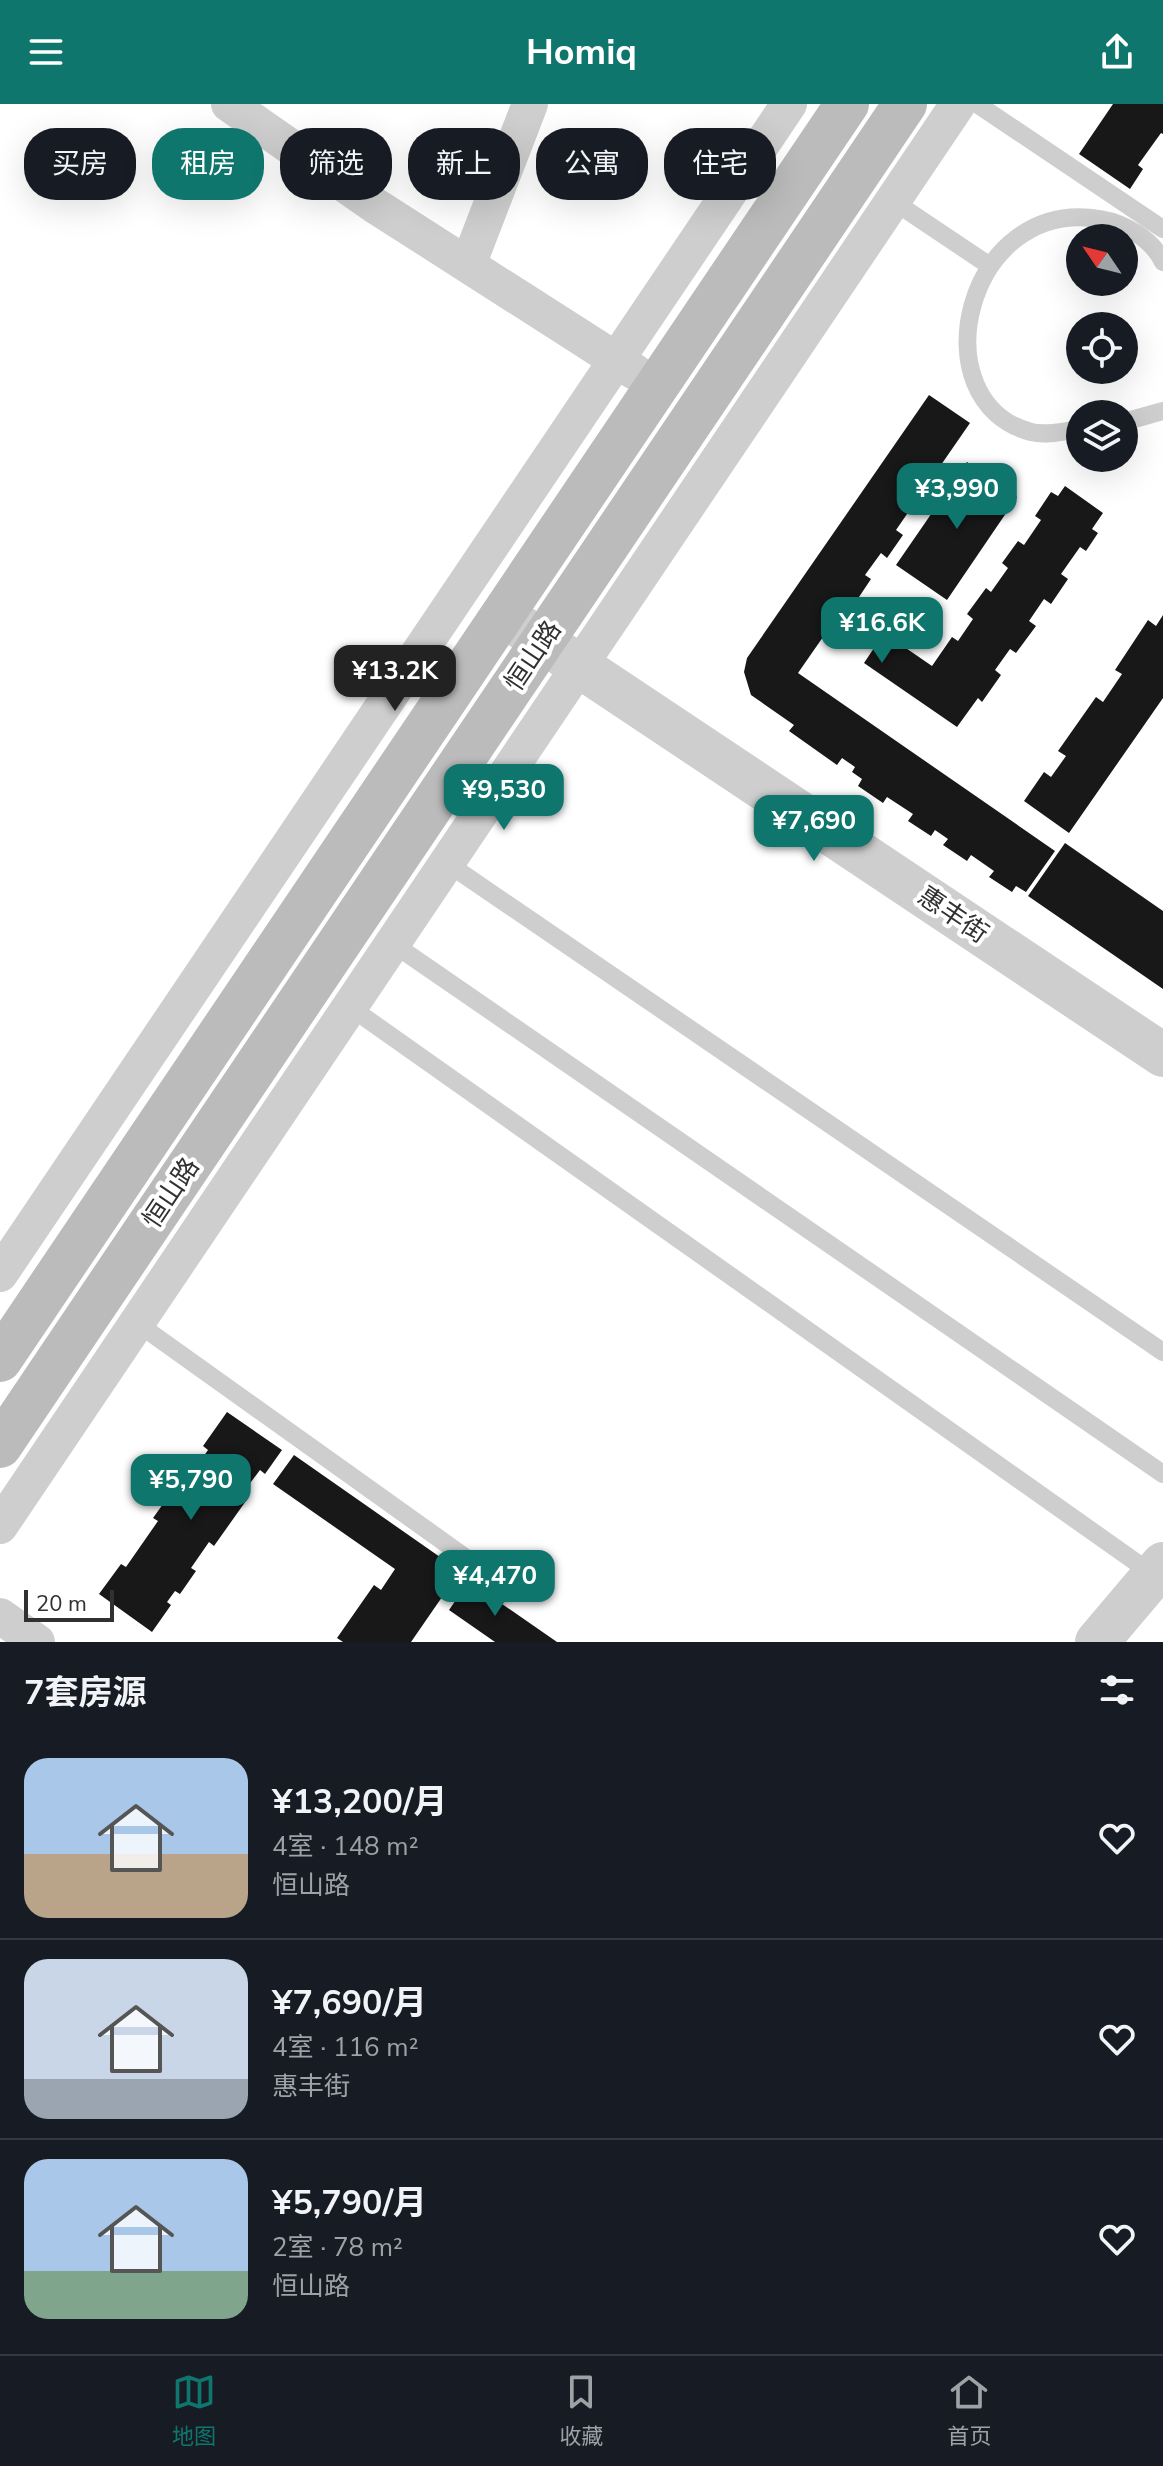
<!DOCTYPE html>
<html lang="zh">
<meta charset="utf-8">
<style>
:root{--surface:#171b24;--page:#242831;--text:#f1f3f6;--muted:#9ea1a6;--line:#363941;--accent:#0f766e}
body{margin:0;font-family:"Nunito Sans","Noto Sans SC",sans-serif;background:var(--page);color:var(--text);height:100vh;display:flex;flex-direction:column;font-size:30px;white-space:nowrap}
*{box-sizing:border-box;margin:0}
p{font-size:26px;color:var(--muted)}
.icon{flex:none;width:44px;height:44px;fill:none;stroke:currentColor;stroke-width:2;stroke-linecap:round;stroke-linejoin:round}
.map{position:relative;height:1538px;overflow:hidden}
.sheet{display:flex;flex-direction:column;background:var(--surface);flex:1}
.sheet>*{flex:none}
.top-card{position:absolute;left:24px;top:24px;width:1116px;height:72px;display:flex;gap:16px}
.needle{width:52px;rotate:305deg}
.buttons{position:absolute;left:1066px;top:120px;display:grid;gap:16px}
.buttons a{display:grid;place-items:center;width:72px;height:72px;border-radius:50%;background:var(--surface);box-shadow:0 8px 32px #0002;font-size:40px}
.scale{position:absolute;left:24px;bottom:20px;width:90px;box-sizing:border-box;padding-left:8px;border:4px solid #313131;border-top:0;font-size:22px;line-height:28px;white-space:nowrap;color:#313131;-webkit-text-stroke:6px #fff;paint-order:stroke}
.price{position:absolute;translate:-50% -68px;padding:0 18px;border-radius:16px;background:var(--accent);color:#fff;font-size:26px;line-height:52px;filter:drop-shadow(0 2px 4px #0008)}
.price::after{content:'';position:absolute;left:50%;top:48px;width:24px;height:18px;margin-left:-12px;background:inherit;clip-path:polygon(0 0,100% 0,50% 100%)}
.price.active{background:#222;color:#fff}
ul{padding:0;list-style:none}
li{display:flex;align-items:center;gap:24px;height:200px;padding:0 24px}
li+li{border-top:2px solid var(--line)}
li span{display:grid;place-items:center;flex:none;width:224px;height:160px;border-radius:24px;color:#555}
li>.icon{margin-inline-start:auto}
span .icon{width:96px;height:96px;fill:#fffc;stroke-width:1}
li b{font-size:34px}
h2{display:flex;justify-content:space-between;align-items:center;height:96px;padding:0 24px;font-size:34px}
.pill{padding:0 28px;border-radius:32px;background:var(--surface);box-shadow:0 8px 32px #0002;font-size:28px;line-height:72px}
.pill.active{background:var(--accent);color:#fff}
header{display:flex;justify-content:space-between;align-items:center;height:104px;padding:0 24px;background:var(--accent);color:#fff;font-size:36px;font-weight:700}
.menu{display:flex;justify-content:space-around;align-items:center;height:112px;border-top:2px solid var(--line);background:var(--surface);font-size:22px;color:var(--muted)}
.menu a{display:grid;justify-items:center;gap:4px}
.menu .active{color:var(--accent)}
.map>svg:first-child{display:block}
.building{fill:#181818}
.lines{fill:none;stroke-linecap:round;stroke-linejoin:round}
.service{stroke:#cecece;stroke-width:18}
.minor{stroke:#cecece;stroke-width:36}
.tertiary{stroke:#cecece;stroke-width:44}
.secondary{stroke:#bbb;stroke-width:44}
.labels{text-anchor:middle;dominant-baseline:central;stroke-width:8;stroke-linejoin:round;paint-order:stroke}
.street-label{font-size:26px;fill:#313131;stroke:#fff}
</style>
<header><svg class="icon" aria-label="menu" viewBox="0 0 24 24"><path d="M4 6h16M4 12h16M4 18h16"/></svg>Homiq<svg class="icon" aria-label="share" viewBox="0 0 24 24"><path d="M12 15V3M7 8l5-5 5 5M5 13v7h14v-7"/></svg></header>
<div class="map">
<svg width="1163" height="1538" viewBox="0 0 1163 1538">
<rect width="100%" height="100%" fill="#fff"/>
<!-- building -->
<path class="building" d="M1113,0H1163V30L1161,29L1138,61L1143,65L1130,85L1079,50Z
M929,291L970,319L896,426L903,431L887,454L881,449L865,471L871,475L853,502L847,498L842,505L848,509L829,537L823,533L798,569L1055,747L1026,788L1016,782L1012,788L989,773L994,767L971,751L967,757L943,741L948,735L935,726L931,732L908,717L913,710L887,693L883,699L858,682L862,675L852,668L855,663L842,654L837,661L789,627L794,621L751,591L744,568L747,554Z
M967,358L1017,393L947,496L896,461Z
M1065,382L1103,409L1092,425L1098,429L1086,447L1080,443L1061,470L1068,475L1051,500L1044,495L1029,517L1036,522L1016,549L1010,545L995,566L1001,571L982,598L978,594L957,623L864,559L884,529L932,562L952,533L958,537L973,515L967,510L986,484L991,488L1008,464L1002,459L1018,437L1024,441L1041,416L1035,412L1051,388L1058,392Z
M1163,511V594L1069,729L1024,697L1044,668L1051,673L1066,652L1058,647L1096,593L1103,598L1122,570L1115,566L1148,516L1156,522Z
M1065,739L1163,807V885L1028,792Z
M227,1308L282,1346L265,1370L260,1366L242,1390L248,1394L214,1442L209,1438L191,1464L196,1467L180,1490L175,1487L167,1498L171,1501L152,1528L99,1490L121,1460L126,1463L158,1417L153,1414L178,1379L183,1382L208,1346L203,1342Z
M294,1351L460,1467L411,1538H343L337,1534L374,1481L381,1486L395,1465L273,1380Z
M469,1477L557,1538H495L449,1506Z"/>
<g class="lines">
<!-- service -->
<path class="service" d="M977,0L1163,125
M893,97L990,162
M1124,318L1163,307
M1080,325C1065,327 1046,332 1031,328C918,298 965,92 1100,115C1125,119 1152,135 1163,158
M447,759L1163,1248
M392,839L1163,1370
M350,903L1154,1471
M137,1219L504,1481"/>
<!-- minor -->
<path class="minor" d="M229,0L374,101L635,268
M468,161L530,0
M0,1170L789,0
M0,1422L958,0
M0,1512L37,1538"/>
<!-- tertiary -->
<path class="tertiary" d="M503,511L1163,951
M1097,1538L1163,1460"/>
<!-- secondary -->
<path class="secondary" d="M0,1256L847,0
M0,1342L905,0"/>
</g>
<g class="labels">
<!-- street labels -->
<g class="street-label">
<text transform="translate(533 552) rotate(-56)">恒山路</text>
<text transform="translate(953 811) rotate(34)">惠丰街</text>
<text transform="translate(171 1089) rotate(-56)">恒山路</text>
</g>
</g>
</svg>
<div class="buttons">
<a><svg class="needle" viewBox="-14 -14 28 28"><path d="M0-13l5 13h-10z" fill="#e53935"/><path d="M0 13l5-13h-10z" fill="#9ea1a6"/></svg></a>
<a><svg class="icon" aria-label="locate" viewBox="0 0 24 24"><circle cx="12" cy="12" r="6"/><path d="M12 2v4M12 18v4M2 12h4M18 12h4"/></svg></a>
<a><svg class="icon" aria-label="layers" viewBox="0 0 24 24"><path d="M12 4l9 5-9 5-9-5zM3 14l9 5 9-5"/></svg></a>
</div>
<div class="scale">20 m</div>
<b class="price" style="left:957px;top:427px">¥3,990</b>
<b class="price" style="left:882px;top:561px">¥16.6K</b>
<b class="price active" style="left:395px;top:609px">¥13.2K</b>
<b class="price" style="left:504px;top:728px">¥9,530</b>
<b class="price" style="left:814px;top:759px">¥7,690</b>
<b class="price" style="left:191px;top:1418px">¥5,790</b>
<b class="price" style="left:495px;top:1514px">¥4,470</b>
<div class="top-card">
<a class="pill">买房</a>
<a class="pill active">租房</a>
<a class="pill">筛选</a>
<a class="pill">新上</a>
<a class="pill">公寓</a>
<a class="pill">住宅</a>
</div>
</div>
<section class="sheet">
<h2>7套房源<svg class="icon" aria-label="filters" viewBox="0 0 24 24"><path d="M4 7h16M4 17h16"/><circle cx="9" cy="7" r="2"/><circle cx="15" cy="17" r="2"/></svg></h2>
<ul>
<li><span style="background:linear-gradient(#a9c7e8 60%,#b9a48a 0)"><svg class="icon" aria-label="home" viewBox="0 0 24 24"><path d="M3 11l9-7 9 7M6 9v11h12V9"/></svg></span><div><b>¥13,200/月</b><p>4室 · 148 m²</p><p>恒山路</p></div><svg class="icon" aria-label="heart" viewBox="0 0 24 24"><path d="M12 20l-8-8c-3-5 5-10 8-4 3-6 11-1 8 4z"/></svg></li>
<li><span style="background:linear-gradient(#c9d6e8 75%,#9aa5b1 0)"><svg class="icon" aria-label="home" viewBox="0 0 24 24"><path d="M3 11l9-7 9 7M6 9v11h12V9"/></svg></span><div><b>¥7,690/月</b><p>4室 · 116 m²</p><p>惠丰街</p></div><svg class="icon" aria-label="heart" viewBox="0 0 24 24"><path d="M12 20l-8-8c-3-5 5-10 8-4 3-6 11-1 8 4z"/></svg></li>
<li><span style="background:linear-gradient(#a9c7e8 70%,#7fa58c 0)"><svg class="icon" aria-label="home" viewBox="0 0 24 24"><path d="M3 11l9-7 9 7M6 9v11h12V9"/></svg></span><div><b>¥5,790/月</b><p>2室 · 78 m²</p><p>恒山路</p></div><svg class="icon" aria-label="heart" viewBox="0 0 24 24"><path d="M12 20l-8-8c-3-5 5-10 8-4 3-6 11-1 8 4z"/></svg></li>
</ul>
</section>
<nav class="menu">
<a class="active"><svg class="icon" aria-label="map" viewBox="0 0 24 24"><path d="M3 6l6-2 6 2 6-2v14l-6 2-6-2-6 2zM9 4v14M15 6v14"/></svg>地图</a>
<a><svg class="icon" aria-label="saved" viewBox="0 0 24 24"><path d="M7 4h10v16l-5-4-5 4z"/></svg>收藏</a>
<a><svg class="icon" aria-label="home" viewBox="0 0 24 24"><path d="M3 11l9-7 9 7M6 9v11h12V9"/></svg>首页</a>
</nav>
